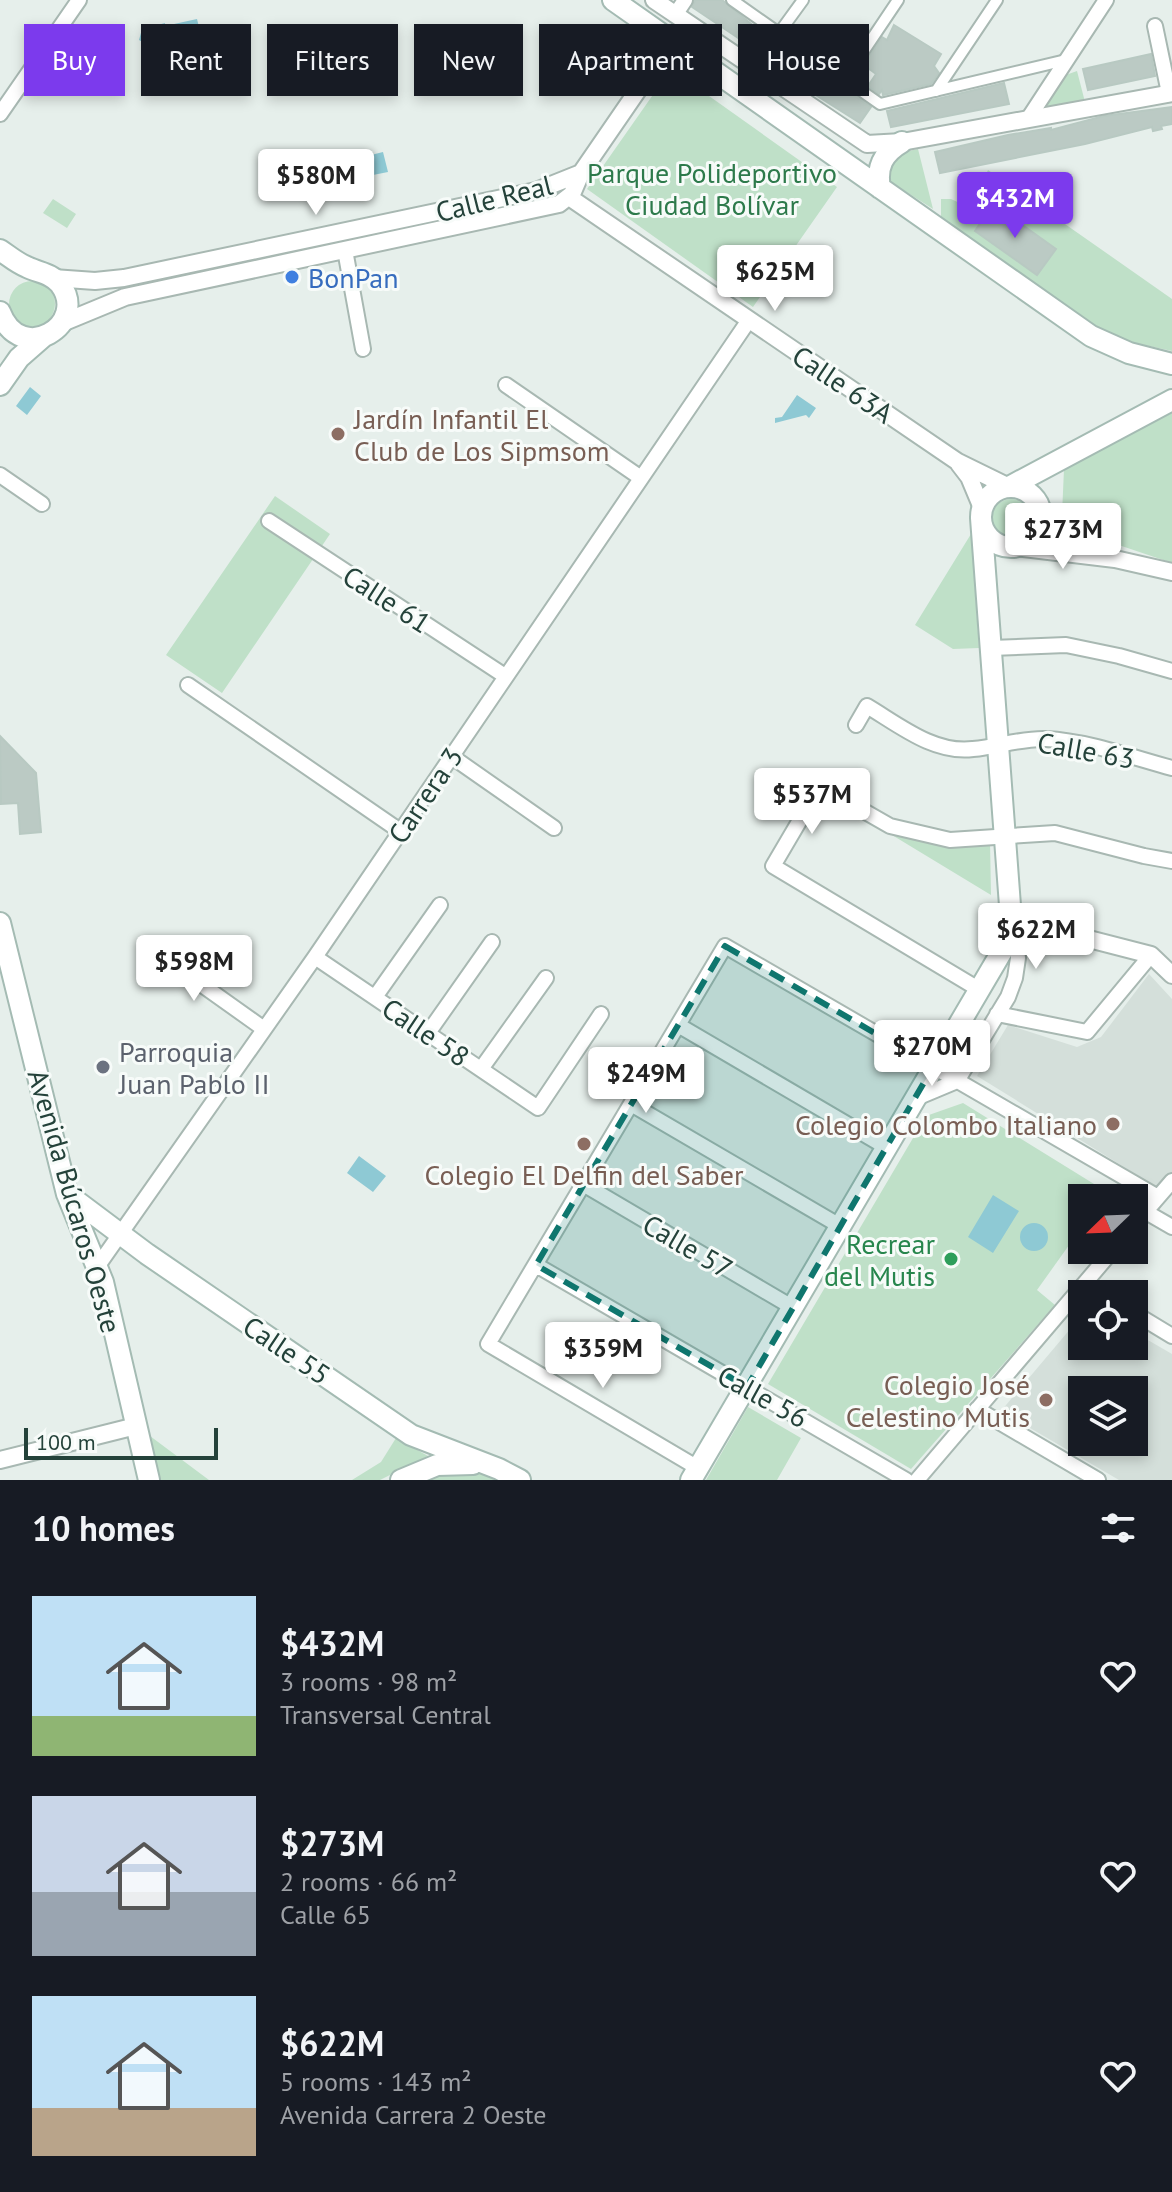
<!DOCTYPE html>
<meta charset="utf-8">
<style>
:root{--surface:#171b24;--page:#20242c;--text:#f1f3f6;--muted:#9ea1a6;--accent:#7c3aed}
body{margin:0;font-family:"PT Sans",sans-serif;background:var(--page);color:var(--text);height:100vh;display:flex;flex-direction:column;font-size:30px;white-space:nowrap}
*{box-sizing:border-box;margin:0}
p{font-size:26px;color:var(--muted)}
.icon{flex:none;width:44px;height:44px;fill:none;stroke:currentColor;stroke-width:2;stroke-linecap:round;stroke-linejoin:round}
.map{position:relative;height:1480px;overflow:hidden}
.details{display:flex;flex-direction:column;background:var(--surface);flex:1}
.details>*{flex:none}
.hud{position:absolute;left:24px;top:24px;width:1124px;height:72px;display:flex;gap:16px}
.needle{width:52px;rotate:247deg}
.controls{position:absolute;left:1068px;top:1184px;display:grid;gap:16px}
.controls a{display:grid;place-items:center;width:80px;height:80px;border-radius:0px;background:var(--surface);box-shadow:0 4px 12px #0003;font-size:40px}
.scale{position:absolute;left:24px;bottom:20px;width:194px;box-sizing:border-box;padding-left:8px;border:4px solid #24423a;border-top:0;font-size:22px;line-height:28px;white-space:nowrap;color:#24423a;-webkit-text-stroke:6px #f7fbf9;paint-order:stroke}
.price{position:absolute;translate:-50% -68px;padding:0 18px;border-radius:8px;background:#fff;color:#222;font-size:26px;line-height:52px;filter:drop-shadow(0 2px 4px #0008)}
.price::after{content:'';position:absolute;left:50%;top:48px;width:24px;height:18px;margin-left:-12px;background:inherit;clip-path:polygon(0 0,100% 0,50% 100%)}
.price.active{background:var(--accent);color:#fff}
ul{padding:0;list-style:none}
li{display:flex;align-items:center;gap:24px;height:200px;padding:0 32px}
li span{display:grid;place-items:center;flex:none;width:224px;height:160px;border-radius:0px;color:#555}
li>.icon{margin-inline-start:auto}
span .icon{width:96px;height:96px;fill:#fffc;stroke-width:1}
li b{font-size:34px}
h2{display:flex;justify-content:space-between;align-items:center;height:96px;padding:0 32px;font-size:34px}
.chip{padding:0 28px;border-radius:0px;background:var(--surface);box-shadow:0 4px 12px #0003;font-size:28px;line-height:72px}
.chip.active{background:var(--accent);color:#fff}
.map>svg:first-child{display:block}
.built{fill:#d4dfda;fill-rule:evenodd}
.green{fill:#bfe0c8}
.water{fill:#8ec9d4}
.building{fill:#bbcac4;stroke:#b8c9c2;stroke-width:2}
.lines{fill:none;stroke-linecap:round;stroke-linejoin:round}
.pedestrian-casing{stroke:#a8b8b2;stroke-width:14}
.minor-casing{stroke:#a8b8b2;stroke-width:18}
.tertiary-casing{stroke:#a8b8b2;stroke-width:20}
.secondary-casing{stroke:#a4bbb3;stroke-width:24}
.pedestrian{stroke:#fff;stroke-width:10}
.minor{stroke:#fff;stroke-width:14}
.tertiary{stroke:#fff;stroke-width:16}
.secondary{stroke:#fff;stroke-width:20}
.marked{fill:#0f766e;fill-opacity:0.2;stroke:#0f766e;stroke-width:6;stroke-dasharray:16 10;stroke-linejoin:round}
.shop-dot{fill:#3f7fe0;stroke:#f7fbf9;stroke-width:3}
.education-dot{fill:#8d6e63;stroke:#f7fbf9;stroke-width:3}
.worship-dot{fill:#6b7280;stroke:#f7fbf9;stroke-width:3}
.leisure-dot{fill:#2e9e5b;stroke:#f7fbf9;stroke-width:3}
.labels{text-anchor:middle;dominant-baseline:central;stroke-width:6;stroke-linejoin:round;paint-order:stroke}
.park-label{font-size:28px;fill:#2d7a4b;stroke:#f7fbf9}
.street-label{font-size:28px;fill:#24423a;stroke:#f7fbf9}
.shop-label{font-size:28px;fill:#366cbe;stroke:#f7fbf9;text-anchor:start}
.education-label{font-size:28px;fill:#785e54;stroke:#f7fbf9;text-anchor:end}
.worship-label{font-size:28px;fill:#5b616d;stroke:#f7fbf9;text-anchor:start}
.leisure-label{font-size:28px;fill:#27864d;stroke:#f7fbf9;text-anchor:end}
</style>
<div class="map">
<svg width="1172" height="1480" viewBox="0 0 1172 1480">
<rect width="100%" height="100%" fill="#e6efeb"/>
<!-- built -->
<path class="built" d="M1149,974L1172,999V1172L1158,1188L977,1076L1008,1025L1077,1047L1101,1037Z
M1082,1315V1346H1134V1332L1172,1354V1480H1119L1001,1411ZM1082,1390H1134V1442H1082Z"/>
<!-- green -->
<path class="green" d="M671,69L837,187L753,307L587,189Z
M1077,71L1085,102L1040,111L1063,76Z
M918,149L933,209L883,177L895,154Z
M988,170L1172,299V351L1121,340L1081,318L941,217V199H951L966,206L974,199Z
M53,199L76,214L67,228L43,213Z
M9 304a23 23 0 1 1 46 0a23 23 0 1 1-46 0Z
M1172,413V563L1098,538L1062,515L1064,469Z
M275,496L330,534L222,693L166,655Z
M992 518a19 19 0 1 1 38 0a19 19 0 1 1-38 0Z
M1045,524L1080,548L1039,541Z
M971,534L979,648L953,649L915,625Z
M892,835L990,841L991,895Z
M963,1103L1107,1192L1103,1198H1082V1227L1037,1290L1055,1305L911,1469L768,1384L926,1116Z
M748,1407L801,1438L777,1480H706Z
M150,1436L209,1480H159Z
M396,1438L428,1456L380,1480H352L381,1462Z
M460,1470L481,1473L501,1480H423L446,1472Z"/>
<!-- water -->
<path class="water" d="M197,19L201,35L178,41L174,24Z
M165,23V29L155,34V40L148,45L139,40L142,29Z
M383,152L388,172L363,177L359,158Z
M30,387L41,396L27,415L16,406Z
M797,395L816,408L809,418L806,415L775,423V418L782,417Z
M359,1156L386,1176L373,1192L347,1173Z
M993,1195L1019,1211L993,1253L968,1237Z
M1020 1237a14 14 0 1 1 28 0a14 14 0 1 1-28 0Z"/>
<!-- building -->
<path class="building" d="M695,0H722L761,32L871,107L860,123L803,87L758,54L759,52L692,7Z
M894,25L941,54L934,66L939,73L931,84L883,95L882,90L879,94L868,86L876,74L864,65L882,37L887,40Z
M1151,54L1155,76L1088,90L1083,69Z
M1004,83L1009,104L891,127L887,111Z
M1172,107V124L1161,126L1162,129L1153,131L1152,127L1085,144L940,173L935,152L1008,135L1051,128V130L1104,116Z
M993,204L1056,249L1037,275L975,231Z
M0,736L36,773L41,832L20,834L18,803L1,804Z"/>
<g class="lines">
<defs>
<path id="pedestrian" d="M732,0L880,104L1066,60
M779,33L803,0
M845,79L898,0
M936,91L997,0"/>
<path id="minor" d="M675,15L685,0
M1155,26L1169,93
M0,114L79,0
M1028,119L1106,0
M345,250L363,349
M506,385L641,478
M0,475L42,504
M269,521L505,676
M991,648L1066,645L1119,656L1172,671
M188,685L400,831
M856,725L867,706C899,725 934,754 973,749C998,747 1021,738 1046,739C1088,741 1131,757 1172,768
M451,756L554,828
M146,945L264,1029
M315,957L538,1108L601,1014
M980,990L773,866L820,786L890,826L950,840L1055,833L1144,856L1172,861
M375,997L440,905
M997,1014L1087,1032L1151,955
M678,1025L886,1147
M428,1033L492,942
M481,1069L546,978
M914,1099L957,1081L1008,997L1015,978L1018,958L1014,927
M631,1104L840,1226
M583,1184L792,1307
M1146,1212L1172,1227
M1134,1225L1172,1181
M536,1265L906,1480
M97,1267L315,957L749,320
M1084,1284L1102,1294
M1134,1313L1172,1336
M977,1409L1098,1480
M698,1468L488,1344L725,946L1158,1197
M917,1480L1113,1250"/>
<path id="tertiary" d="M654,0L867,144L902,142L1172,93
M569,197L958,462L1009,487
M53,278L95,281L124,278L536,191L581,173
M62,323L125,297L559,204L572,194L581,173L671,42L688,31L701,34
M959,464L969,477L982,508
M1039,509L1062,528L1103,552
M1015,547L1115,559L1172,572
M1011,919L1151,955L1172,975
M0,1460L136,1426"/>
<path id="secondary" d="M613,0L1091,336L1129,353L1172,364
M880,188C876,167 883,153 902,142
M0,250C9,256 17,263 27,267C39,273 51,273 60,284C90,324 21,367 0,312
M0,385L19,358L43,337
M1009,487L1172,400
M981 517a30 30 0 1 1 60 0a30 30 0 1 1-60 0Z
M0,923L67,1194L103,1282L149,1480
M67,1194L147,1254L411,1435L499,1469L520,1480
M401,1480L437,1465L473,1464
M691,1480L1008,941L1011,919L981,518"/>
</defs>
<!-- pedestrian casing -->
<use href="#pedestrian" class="pedestrian-casing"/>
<!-- minor casing -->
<use href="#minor" class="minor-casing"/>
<!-- tertiary casing -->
<use href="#tertiary" class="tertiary-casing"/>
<!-- secondary casing -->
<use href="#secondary" class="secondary-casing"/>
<!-- pedestrian -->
<use href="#pedestrian" class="pedestrian"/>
<!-- minor -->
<use href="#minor" class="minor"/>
<!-- tertiary -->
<use href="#tertiary" class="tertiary"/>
<!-- secondary -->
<use href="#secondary" class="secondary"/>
</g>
<!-- marked area -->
<path class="marked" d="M725,946L933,1067L747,1387L536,1265Z"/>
<!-- markers -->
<circle class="shop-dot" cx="292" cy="277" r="8"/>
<g class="education-dot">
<circle cx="338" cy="434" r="8"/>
<circle cx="1113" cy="1124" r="8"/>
<circle cx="584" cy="1144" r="8"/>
<circle cx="1046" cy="1400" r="8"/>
</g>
<circle class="worship-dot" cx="103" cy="1067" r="8"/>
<circle class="leisure-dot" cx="951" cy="1259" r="8"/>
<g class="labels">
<!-- park labels -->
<g class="park-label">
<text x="712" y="172">Parque Polideportivo<tspan x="712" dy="32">Ciudad Bolívar</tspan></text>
</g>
<!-- street labels -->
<g class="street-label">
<text transform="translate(494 198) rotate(-14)">Calle Real</text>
<text transform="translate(843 384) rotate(34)">Calle 63A</text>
<text transform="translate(387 599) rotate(33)">Calle 61</text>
<text transform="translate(1086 750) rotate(10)">Calle 63</text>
<text transform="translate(425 795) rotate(-56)">Carrera 3</text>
<text transform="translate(426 1032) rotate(34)">Calle 58</text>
<text transform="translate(75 1201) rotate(74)">Avenida Búcaros Oeste</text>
<text transform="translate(688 1246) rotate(30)">Calle 57</text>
<text transform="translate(287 1350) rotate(34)">Calle 55</text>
<text transform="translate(763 1396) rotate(29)">Calle 56</text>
</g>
<!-- shop labels -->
<g class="shop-label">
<text x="308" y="277">BonPan</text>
</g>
<!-- education labels -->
<g class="education-label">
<text x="354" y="418" text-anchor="start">Jardín Infantil El<tspan x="354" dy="32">Club de Los Sipmsom</tspan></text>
<text x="1097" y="1124">Colegio Colombo Italiano</text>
<text x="584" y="1174" text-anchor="middle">Colegio El Delfin del Saber</text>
<text x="1030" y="1384">Colegio José<tspan x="1030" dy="32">Celestino Mutis</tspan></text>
</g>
<!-- worship labels -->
<g class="worship-label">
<text x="119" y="1051">Parroquia<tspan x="119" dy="32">Juan Pablo II</tspan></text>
</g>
<!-- leisure labels -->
<g class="leisure-label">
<text x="935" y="1243">Recrear<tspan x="935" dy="32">del Mutis</tspan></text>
</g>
</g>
</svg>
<div class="controls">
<a><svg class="needle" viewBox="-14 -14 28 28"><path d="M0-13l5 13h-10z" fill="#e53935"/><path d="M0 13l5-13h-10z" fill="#9ea1a6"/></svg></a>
<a><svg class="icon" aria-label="locate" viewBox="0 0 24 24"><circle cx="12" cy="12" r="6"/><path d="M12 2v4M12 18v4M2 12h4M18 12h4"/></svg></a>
<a><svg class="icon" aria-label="layers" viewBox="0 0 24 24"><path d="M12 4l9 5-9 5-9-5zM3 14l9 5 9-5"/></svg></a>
</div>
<div class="scale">100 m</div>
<b class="price" style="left:316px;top:217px">$580M</b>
<b class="price active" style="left:1015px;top:240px">$432M</b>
<b class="price" style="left:775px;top:313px">$625M</b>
<b class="price" style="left:1063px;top:571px">$273M</b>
<b class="price" style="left:812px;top:836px">$537M</b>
<b class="price" style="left:1036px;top:971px">$622M</b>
<b class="price" style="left:194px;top:1003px">$598M</b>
<b class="price" style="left:932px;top:1088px">$270M</b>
<b class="price" style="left:646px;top:1115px">$249M</b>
<b class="price" style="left:603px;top:1390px">$359M</b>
<div class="hud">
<a class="chip active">Buy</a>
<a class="chip">Rent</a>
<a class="chip">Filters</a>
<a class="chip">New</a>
<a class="chip">Apartment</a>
<a class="chip">House</a>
</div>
</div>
<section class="details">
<h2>10 homes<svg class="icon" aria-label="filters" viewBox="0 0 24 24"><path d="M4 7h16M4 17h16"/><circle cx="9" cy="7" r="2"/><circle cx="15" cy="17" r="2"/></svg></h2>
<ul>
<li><span style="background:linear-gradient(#bfe0f5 75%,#8fb573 0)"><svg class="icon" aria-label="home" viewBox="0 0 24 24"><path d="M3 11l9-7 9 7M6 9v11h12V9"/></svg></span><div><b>$432M</b><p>3 rooms · 98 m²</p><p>Transversal Central</p></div><svg class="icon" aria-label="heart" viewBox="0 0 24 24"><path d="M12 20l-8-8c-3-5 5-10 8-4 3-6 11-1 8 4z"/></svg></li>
<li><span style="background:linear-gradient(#c9d6e8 60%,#9aa5b1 0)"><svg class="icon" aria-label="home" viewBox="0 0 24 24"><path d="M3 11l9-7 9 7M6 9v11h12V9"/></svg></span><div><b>$273M</b><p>2 rooms · 66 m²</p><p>Calle 65</p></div><svg class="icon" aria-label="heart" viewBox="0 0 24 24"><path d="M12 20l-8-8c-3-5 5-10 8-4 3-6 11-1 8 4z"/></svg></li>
<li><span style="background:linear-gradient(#bfe0f5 70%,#b9a48a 0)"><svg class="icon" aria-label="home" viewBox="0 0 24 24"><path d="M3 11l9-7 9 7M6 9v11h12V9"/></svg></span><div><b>$622M</b><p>5 rooms · 143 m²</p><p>Avenida Carrera 2 Oeste</p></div><svg class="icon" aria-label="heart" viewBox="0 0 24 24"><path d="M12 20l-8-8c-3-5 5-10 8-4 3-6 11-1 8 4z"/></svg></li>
</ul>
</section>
